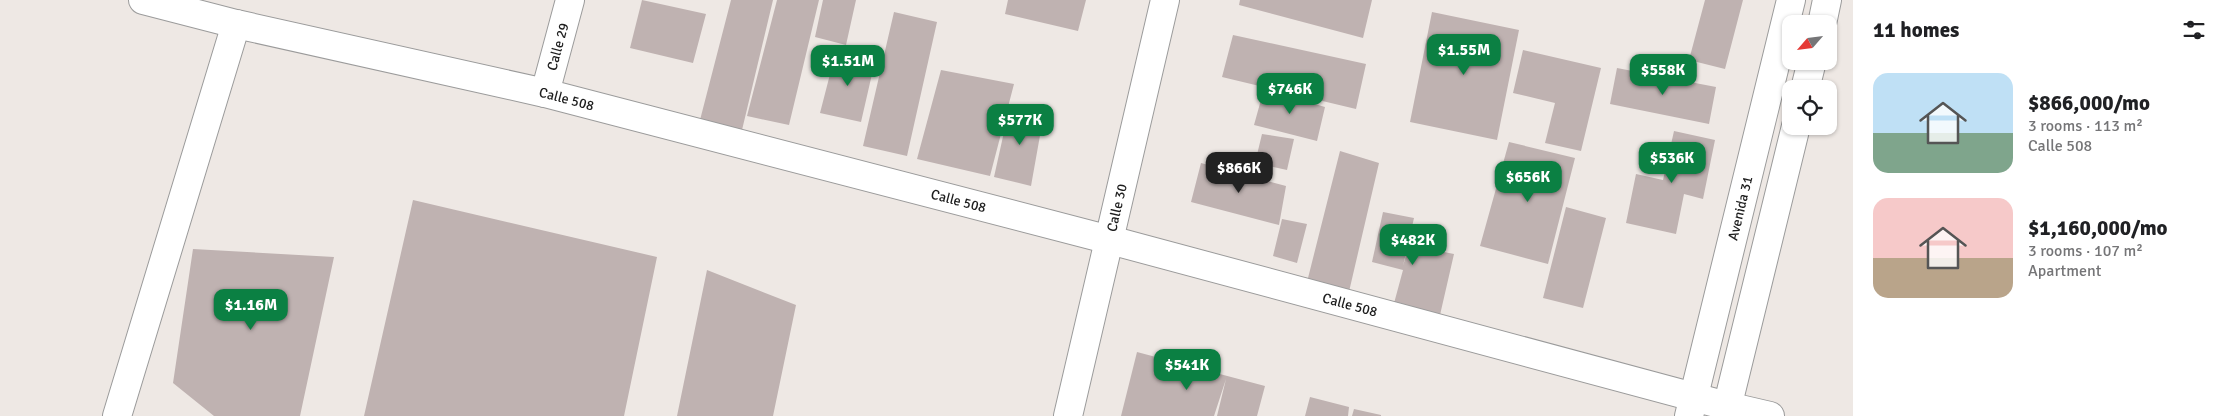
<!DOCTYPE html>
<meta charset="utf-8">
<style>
:root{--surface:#fff;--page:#f6f6f6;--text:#202124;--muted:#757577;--accent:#0b8043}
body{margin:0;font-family:Signika,sans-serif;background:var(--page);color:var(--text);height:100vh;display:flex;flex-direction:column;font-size:19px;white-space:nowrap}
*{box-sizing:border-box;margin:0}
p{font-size:16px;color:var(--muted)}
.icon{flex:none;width:28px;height:28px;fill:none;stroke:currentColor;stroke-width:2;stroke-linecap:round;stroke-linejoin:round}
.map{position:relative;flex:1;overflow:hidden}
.details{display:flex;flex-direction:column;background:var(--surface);width:375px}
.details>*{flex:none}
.needle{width:32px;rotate:242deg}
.controls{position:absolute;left:1782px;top:15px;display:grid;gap:10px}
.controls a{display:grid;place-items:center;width:55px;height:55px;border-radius:10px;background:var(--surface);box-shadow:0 1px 4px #0004;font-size:25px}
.price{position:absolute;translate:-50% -42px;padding:0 11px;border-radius:10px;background:var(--accent);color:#fff;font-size:16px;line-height:32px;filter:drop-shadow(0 1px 2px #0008)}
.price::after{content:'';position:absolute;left:50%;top:30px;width:15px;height:11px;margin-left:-8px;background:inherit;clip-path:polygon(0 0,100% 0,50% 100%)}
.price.selected{background:#222;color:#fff}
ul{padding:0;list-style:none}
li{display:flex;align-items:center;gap:15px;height:125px;padding:0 20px}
li span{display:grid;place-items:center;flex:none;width:140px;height:100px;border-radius:15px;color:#555}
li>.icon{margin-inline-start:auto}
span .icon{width:60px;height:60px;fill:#fffc;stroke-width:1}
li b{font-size:21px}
h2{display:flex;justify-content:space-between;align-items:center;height:60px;padding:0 20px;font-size:21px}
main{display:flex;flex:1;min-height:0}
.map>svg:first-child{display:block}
.building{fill:#bfb2b1}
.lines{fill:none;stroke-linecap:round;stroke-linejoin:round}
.minor-casing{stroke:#9b9b9b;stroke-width:30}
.tertiary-casing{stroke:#9b9b9b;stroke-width:30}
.minor{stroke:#fff;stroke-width:28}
.tertiary{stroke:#fff;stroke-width:28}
.labels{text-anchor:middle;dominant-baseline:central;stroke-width:4.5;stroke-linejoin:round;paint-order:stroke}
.street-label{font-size:14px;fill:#1e1e1e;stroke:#fff}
</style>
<main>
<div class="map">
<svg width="1853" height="416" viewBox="0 0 1853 416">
<rect width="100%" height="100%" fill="#eee8e4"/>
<!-- building -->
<path class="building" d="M642,0L706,14L693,63L630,48Z
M731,0H773L742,130L700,120Z
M777,0H819L789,125L747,116Z
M823,0H856L846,45L815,37Z
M1008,0H1086L1078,31L1005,14Z
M1240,0H1372L1363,38L1239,5Z
M1705,0H1743L1725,69L1689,60Z
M894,12L937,22L907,156L863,146Z
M1432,12L1519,30L1497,140L1410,122Z
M1233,35L1366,64L1356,109L1222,77Z
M1523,50L1601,68L1581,151L1545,143L1555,103L1513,93Z
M836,51L875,61L861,122L820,113Z
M1617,68L1716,87L1709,124L1610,104Z
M941,70L1014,84L990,176L917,159Z
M1264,89L1325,107L1317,141L1254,125Z
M1010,105L1044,113L1031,186L994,177Z
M1674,131L1715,140L1703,199L1684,194L1676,234L1626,223L1636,174L1663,180Z
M1262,134L1294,139L1287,170L1255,163Z
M1509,142L1575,158L1548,264L1480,246Z
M1340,151L1379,163L1348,296L1306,286Z
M1201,163L1286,186L1279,225L1191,202Z
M413,200L657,257L624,416H364Z
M1566,207L1606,218L1583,308L1543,298Z
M1383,212L1414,218L1403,266L1409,245L1454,254L1440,315L1393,307L1403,270L1372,262Z
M1282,219L1307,224L1297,263L1273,256Z
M193,249L334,257L300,416H214L173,383Z
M707,270L796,305L773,416H677Z
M1137,352L1265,386L1257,416H1217L1226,379L1214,416H1121Z
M1310,397L1349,407L1348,416H1305Z
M1354,409L1381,415V416H1352Z"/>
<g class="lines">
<defs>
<g id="minor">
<path id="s1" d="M545,93L570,0"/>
<path d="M1727,406L1770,416"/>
<path d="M117,416L236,24"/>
<path id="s2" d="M1068,416L1165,0"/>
</g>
<g id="tertiary">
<path id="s3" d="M143,0L236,24L545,93L1110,240L1727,406"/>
<path d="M1822,24L1827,0"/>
<path d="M1805,89L1812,61"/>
<path id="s4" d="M1689,416L1791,0"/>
<path d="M1725,416L1796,126"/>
</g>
</defs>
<!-- minor casing -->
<use href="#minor" class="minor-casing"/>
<!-- tertiary casing -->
<use href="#tertiary" class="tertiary-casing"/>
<!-- minor -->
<use href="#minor" class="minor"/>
<!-- tertiary -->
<use href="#tertiary" class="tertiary"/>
</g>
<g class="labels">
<!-- street labels -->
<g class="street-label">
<text stroke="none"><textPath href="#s1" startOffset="48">Calle 29</textPath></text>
<text stroke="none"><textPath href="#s3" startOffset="435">Calle 508</textPath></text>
<text stroke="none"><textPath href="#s3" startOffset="840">Calle 508</textPath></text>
<text stroke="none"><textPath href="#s2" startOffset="214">Calle 30</textPath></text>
<text stroke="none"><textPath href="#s4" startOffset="214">Avenida 31</textPath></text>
<text stroke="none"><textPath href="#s3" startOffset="1245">Calle 508</textPath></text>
</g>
</g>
</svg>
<div class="controls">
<a><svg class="needle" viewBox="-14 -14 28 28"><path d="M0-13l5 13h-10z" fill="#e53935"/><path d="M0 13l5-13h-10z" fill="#757577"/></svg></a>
<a><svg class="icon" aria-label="locate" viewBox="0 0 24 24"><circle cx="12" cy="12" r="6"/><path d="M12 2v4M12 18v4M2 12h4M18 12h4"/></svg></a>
</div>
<b class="price" style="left:1464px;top:76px">$1.55M</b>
<b class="price" style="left:848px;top:87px">$1.51M</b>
<b class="price" style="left:1663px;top:96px">$558K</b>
<b class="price" style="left:1290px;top:115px">$746K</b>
<b class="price" style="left:1020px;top:146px">$577K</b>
<b class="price" style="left:1672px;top:184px">$536K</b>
<b class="price selected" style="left:1239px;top:194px">$866K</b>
<b class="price" style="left:1528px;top:203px">$656K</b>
<b class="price" style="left:1413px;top:266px">$482K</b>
<b class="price" style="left:251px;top:331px">$1.16M</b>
<b class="price" style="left:1187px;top:391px">$541K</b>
</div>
<section class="details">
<h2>11 homes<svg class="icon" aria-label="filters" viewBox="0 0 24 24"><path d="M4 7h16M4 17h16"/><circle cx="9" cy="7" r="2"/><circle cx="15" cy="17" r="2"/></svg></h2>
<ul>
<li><span style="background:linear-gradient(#bfe0f5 60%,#7fa58c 0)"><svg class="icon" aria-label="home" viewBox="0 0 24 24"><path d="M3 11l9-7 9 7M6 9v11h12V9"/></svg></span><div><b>$866,000/mo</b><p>3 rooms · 113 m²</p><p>Calle 508</p></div></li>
<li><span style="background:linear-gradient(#f6c9c9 60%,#b9a48a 0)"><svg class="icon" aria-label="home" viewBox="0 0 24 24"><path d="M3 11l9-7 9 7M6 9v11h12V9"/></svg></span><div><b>$1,160,000/mo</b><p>3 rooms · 107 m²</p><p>Apartment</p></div></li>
</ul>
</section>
</main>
